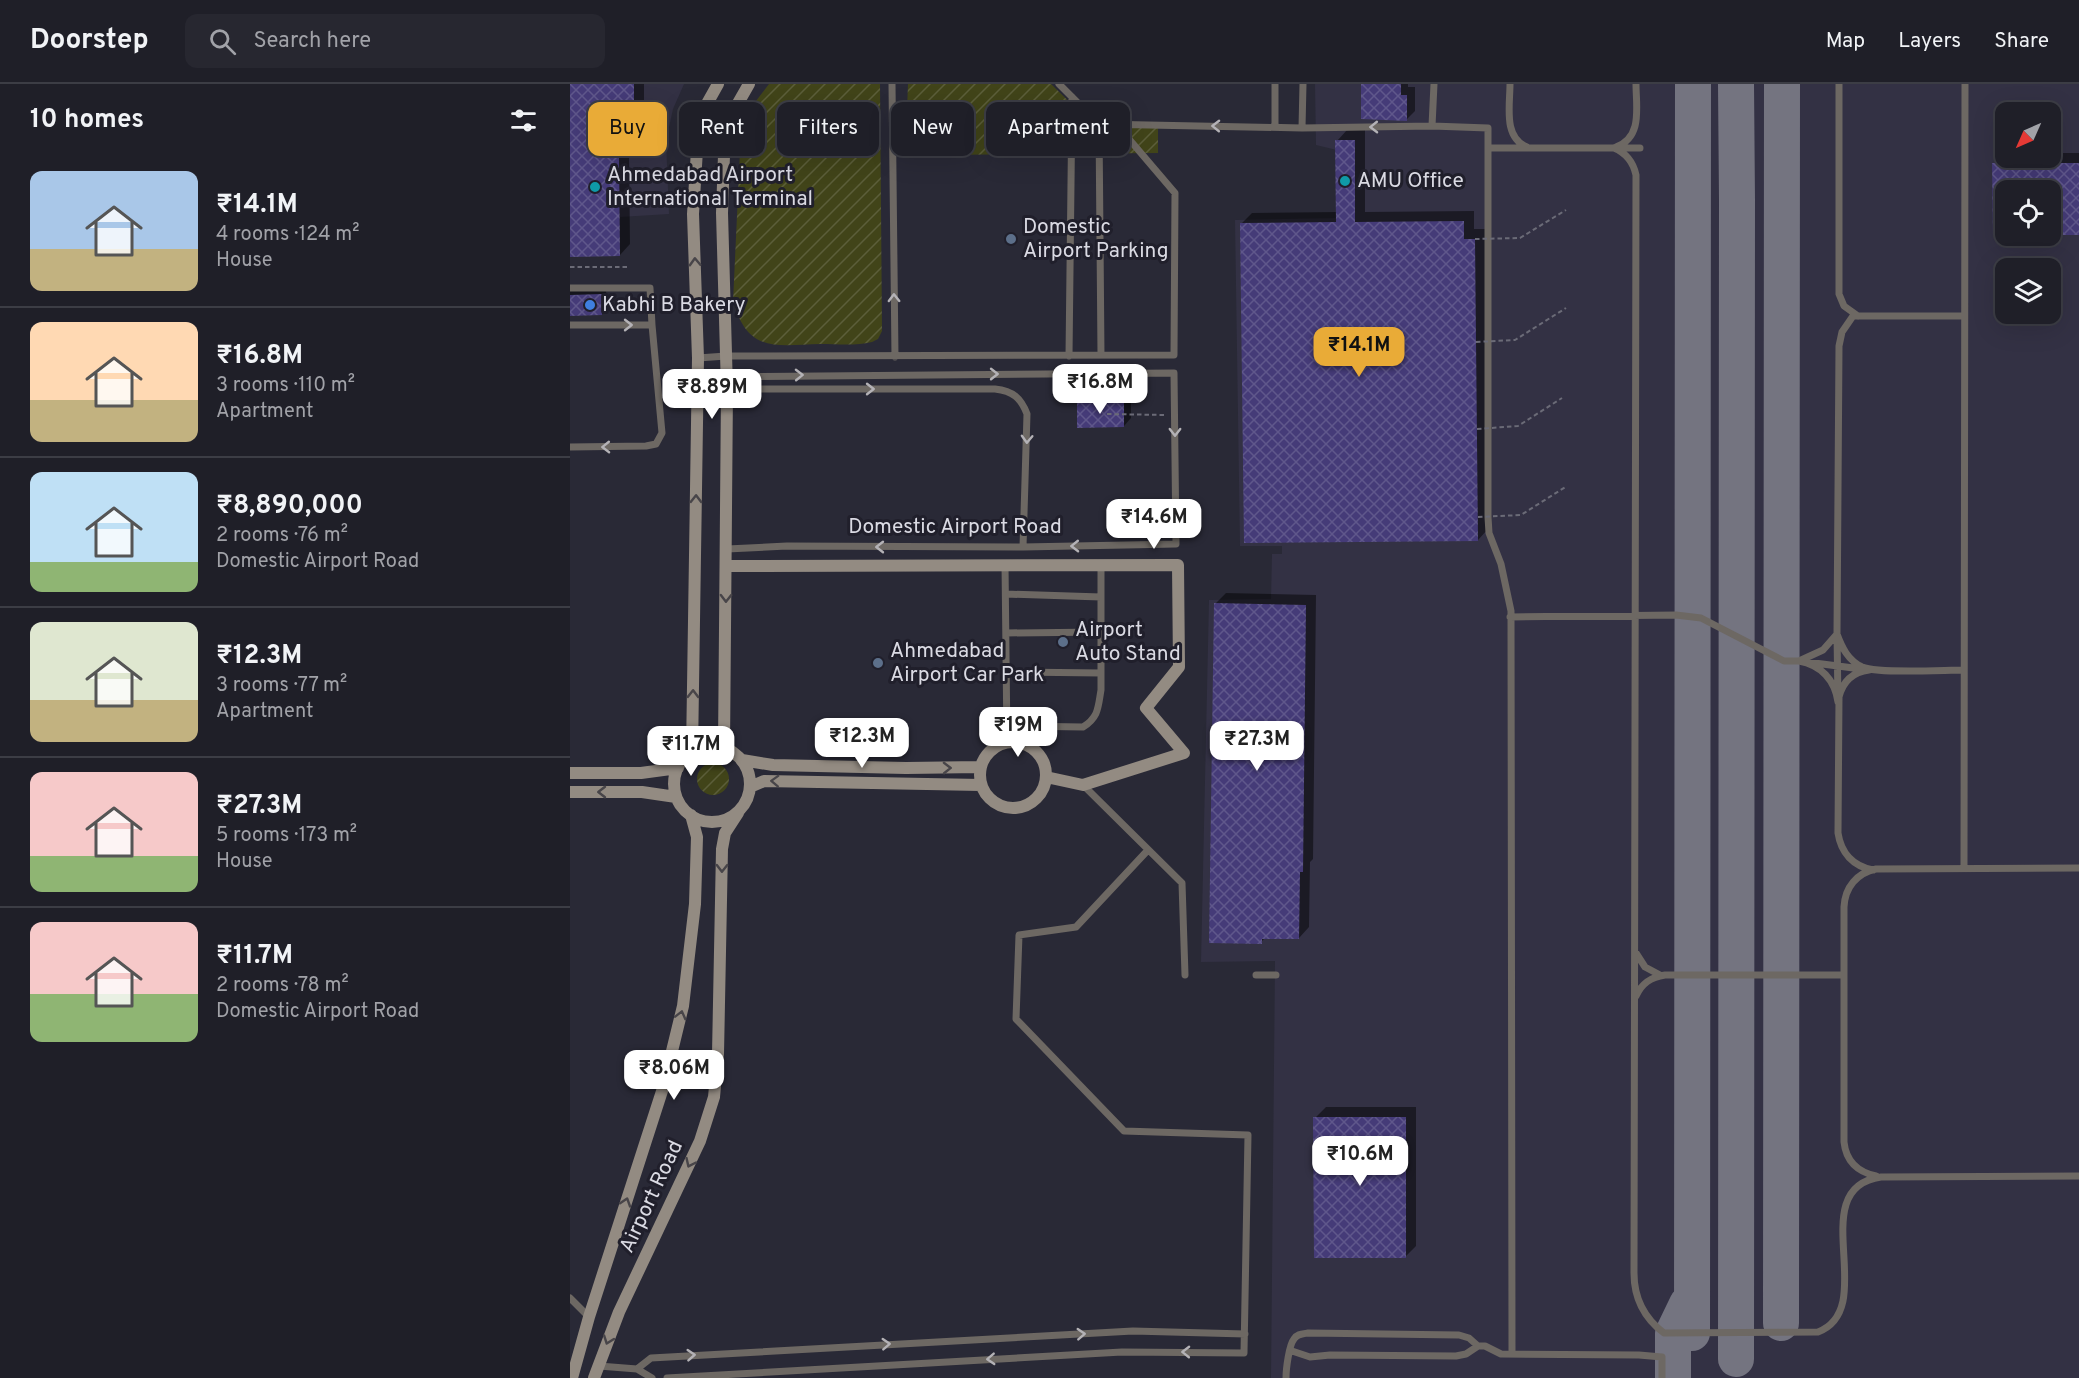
<!DOCTYPE html>
<meta charset="utf-8">
<style>
:root{--surface:#1f1f28;--page:#272730;--text:#f1f3f6;--muted:#a1a2a8;--line:#3c3d45;--accent:#e9ab37}
body{margin:0;font-family:Overpass,sans-serif;background:var(--page);color:var(--text);height:100vh;display:flex;flex-direction:column;font-size:22px;white-space:nowrap}
*{box-sizing:border-box;margin:0}
p{font-size:20px;color:var(--muted)}
.icon{flex:none;width:33px;height:33px;fill:none;stroke:currentColor;stroke-width:2;stroke-linecap:round;stroke-linejoin:round}
.map{position:relative;flex:1;overflow:hidden}
.sheet{display:flex;flex-direction:column;background:var(--surface);width:570px}
.sheet>*{flex:none}
.hud{position:absolute;left:18px;top:18px;width:570px;height:54px;display:flex;gap:12px}
.needle{width:39px;rotate:225deg}
.tools{position:absolute;left:1425px;top:18px;display:grid;gap:12px}
.tools a{display:grid;place-items:center;width:66px;height:66px;border-radius:12px;background:var(--surface);box-shadow:0 6px 24px #0002,0 0 0 2px var(--line);font-size:30px}
.price{position:absolute;translate:-50% -51px;padding:0 14px;border-radius:12px;background:#fff;color:#222;font-size:20px;line-height:39px;filter:drop-shadow(0 2px 3px #0008)}
.price::after{content:'';position:absolute;left:50%;top:36px;width:18px;height:14px;margin-left:-9px;background:inherit;clip-path:polygon(0 0,100% 0,50% 100%)}
.price.on{background:var(--accent);color:#111}
ul{padding:0;list-style:none}
li{display:flex;align-items:center;gap:18px;height:150px;padding:0 30px}
li+li{border-top:2px solid var(--line)}
li span{display:grid;place-items:center;flex:none;width:168px;height:120px;border-radius:12px;color:#555}
li>.icon{margin-inline-start:auto}
span .icon{width:72px;height:72px;fill:#fffc;stroke-width:1}
li b{font-size:26px}
h2{display:flex;justify-content:space-between;align-items:center;height:72px;padding:0 30px;font-size:26px}
.chip{padding:0 21px;border-radius:12px;background:var(--surface);box-shadow:0 6px 24px #0002,0 0 0 2px var(--line);font-size:21px;line-height:54px}
.chip.on{background:var(--accent);color:#111}
header{display:flex;align-items:center;gap:36px;box-sizing:border-box;height:84px;padding:0 30px;background:var(--surface);border-bottom:2px solid var(--line)}
header strong{font-size:28px}
nav{display:flex;gap:33px;margin-inline-start:auto;font-size:21px}
.search{width:420px;height:54px;background:var(--page);display:flex;align-items:center;gap:15px;box-sizing:border-box;padding:0 21px;border-radius:12px;color:var(--muted);font-size:22px}
main{display:flex;flex:1;min-height:0}
.map>svg:first-child{display:block}
.built{fill:#333144;fill-rule:evenodd}
.garden{fill:url(#garden-furrows)}
.shadow{fill:#0007}
.lines{fill:none;stroke-linecap:round;stroke-linejoin:round}
.taxiway{stroke:#747480;stroke-width:36}
.building{fill:url(#building-cross-hatch)}
.path{stroke:#6b6b77;stroke-width:2;stroke-dasharray:4.5 3;stroke-linecap:butt}
.lane{stroke:#6d6863;stroke-width:7}
.secondary{stroke:#938b82;stroke-width:12}
.path-bridge{stroke:#6b6b77;stroke-width:2;stroke-dasharray:4.5 3;stroke-linecap:butt}
.oneway{stroke:#b4b2b6}
.oneway2{stroke:#484549}
.culture-dot{fill:#0f9aa8;stroke:#201f2b;stroke-width:2}
.service-dot{fill:#5c6f8a;stroke:#201f2b;stroke-width:2}
.shop-dot{fill:#3f7fe0;stroke:#201f2b;stroke-width:2}
.labels{text-anchor:middle;dominant-baseline:central;stroke-width:6;stroke-linejoin:round;paint-order:stroke}
.poi-label{font-size:21px;fill:#dadae3;stroke:#201f2b;text-anchor:start}
.street-label{font-size:21px;fill:#dadae3;stroke:#201f2b}
</style>
<header>
<strong>Doorstep</strong>
<div class="search"><svg class="icon" aria-label="search" viewBox="0 0 24 24"><circle cx="10" cy="10" r="6"/><path d="M15 15l6 6"/></svg>Search here</div>
<nav><a>Map</a><a>Layers</a><a>Share</a></nav>
</header>
<main>
<section class="sheet">
<h2>10 homes<svg class="icon" aria-label="filters" viewBox="0 0 24 24"><path d="M4 7h16M4 17h16"/><circle cx="9" cy="7" r="2"/><circle cx="15" cy="17" r="2"/></svg></h2>
<ul>
<li><span style="background:linear-gradient(#a9c7e8 65%,#c2b280 0)"><svg class="icon" aria-label="home" viewBox="0 0 24 24"><path d="M3 11l9-7 9 7M6 9v11h12V9"/></svg></span><div><b>₹14.1M</b><p>4 rooms · 124 m²</p><p>House</p></div></li>
<li><span style="background:linear-gradient(#ffd9b3 65%,#c2b280 0)"><svg class="icon" aria-label="home" viewBox="0 0 24 24"><path d="M3 11l9-7 9 7M6 9v11h12V9"/></svg></span><div><b>₹16.8M</b><p>3 rooms · 110 m²</p><p>Apartment</p></div></li>
<li><span style="background:linear-gradient(#bfe0f5 75%,#8fb573 0)"><svg class="icon" aria-label="home" viewBox="0 0 24 24"><path d="M3 11l9-7 9 7M6 9v11h12V9"/></svg></span><div><b>₹8,890,000</b><p>2 rooms · 76 m²</p><p>Domestic Airport Road</p></div></li>
<li><span style="background:linear-gradient(#dfe7d0 65%,#c2b280 0)"><svg class="icon" aria-label="home" viewBox="0 0 24 24"><path d="M3 11l9-7 9 7M6 9v11h12V9"/></svg></span><div><b>₹12.3M</b><p>3 rooms · 77 m²</p><p>Apartment</p></div></li>
<li><span style="background:linear-gradient(#f6c9c9 70%,#8fb573 0)"><svg class="icon" aria-label="home" viewBox="0 0 24 24"><path d="M3 11l9-7 9 7M6 9v11h12V9"/></svg></span><div><b>₹27.3M</b><p>5 rooms · 173 m²</p><p>House</p></div></li>
<li><span style="background:linear-gradient(#f6c9c9 60%,#8fb573 0)"><svg class="icon" aria-label="home" viewBox="0 0 24 24"><path d="M3 11l9-7 9 7M6 9v11h12V9"/></svg></span><div><b>₹11.7M</b><p>2 rooms · 78 m²</p><p>Domestic Airport Road</p></div></li>
</ul>
</section>
<div class="map">
<svg width="1509" height="1294" viewBox="0 0 1509 1294">
<defs>
<pattern id="garden-furrows" width="10" height="10" patternUnits="userSpaceOnUse" patternTransform="scale(1.5)"><rect width="10" height="10" fill="#414419"/><path d="M-1 1l2-2M0 10L10 0M9 11l2-2" fill="none" stroke="#5c5e3a"/></pattern>
<pattern id="building-cross-hatch" width="8" height="8" patternUnits="userSpaceOnUse" patternTransform="scale(1.5)"><rect width="8" height="8" fill="#453b78"/><path d="M0 0l8 8M0 8l8-8" fill="none" stroke="#5f578b"/></pattern>
</defs>
<rect width="100%" height="100%" fill="#292936"/>
<!-- built -->
<path class="built" d="M0,0H114L103,25L96,57L99,130L50,133V172L0,173Z
M745,0H1509V1294H701L705,877L631,878L639,516L701,515L702,470H712V462H670L665,136L772,134L771,67L746,61ZM1436,28H1480V74H1436ZM1436,106H1480V152H1436ZM1436,184H1480V230H1436Z"/>
<!-- garden -->
<path class="garden" d="M199,0H310L312,247L308,255L302,258C286,262 267,260 251,260C206,261 179,270 163,218L171,45L176,30Z
M338,0H481L526,44H588V69L365,71L349,67L336,51Z
M127 695a16 16 0 1 1 32 0a16 16 0 1 1-32 0Z"/>
<!-- shadow -->
<path class="shadow" d="M0,0H74V59L63,70H59L60,160L50,171H0Z
M792,0H838V3H845V27L837,35Z
M777,46H795V128L904,127V145H915L918,445L908,456L672,139L682,129L767,128V57Z
M1434,69L1436,74H1480V69H1509V149L1480,106H1436L1424,80Z
M0,206H36L37,225L32,230H0Z
M516,311H561V334L554,342L508,319Z
M656,509L746,511L743,775L740,778L739,843L729,854L696,853L691,858L645,520Z
M756,1023H846V1162L836,1172L745,1034Z"/>
<g class="lines">
<!-- taxiway -->
<path class="taxiway" d="M1166,0L1167,116L1166,1275
M1211,1239L1212,0
M1122,1249L1123,0
M1103,1294V1249L1117,1220"/>
</g>
<!-- building -->
<path class="building" d="M0,0H64V72H49L50,172L0,173Z
M791,0H831V11H837V37L791,35Z
M765,56H785V138L894,137V155H905L908,457L674,459L670,139L766,138Z
M1422,79H1509V151H1480V106H1436V151H1423Z
M32,210V231L0,232V211Z
M507,318H554V343L507,344Z
M644,519L736,521L733,788H730L729,855H692V860L639,859Z
M743,1033H836V1174H744Z"/>
<g class="lines">
<!-- path -->
<path class="path" d="M0,183H60
M537,330L594,331"/>
<!-- lane -->
<path class="lane" d="M322,0L325,273
M489,0L529,40L732,44L733,0
M940,0C940,22 933,53 957,63
M1269,0V210L1274,222L1288,232
M529,40L531,271
M862,42L864,0
M705,43V0
M732,44L862,42L918,44V433L919,449L931,480L941,527L942,1270
M1046,63C1073,53 1066,23 1066,0
M918,64H1070
M1044,64C1056,69 1063,77 1066,91L1064,1189C1064,1215 1074,1234 1094,1249L1248,1248C1311,1224 1232,1104 1311,1093L1509,1092
M0,204H80L82,241
M0,241H82L92,349L86,360L76,362L0,363
M499,272L502,13
M128,274L156,272L604,271L605,109L547,41
M128,293L604,289L606,460L453,463L217,462L157,465
M157,305H425C443,307 451,314 457,330L453,463
M435,480L437,659
M436,510L531,513
M940,533L1106,531L1131,534L1214,577H1229L1299,586C1283,588 1273,597 1269,613L1268,749C1271,769 1283,782 1303,786
M436,549L531,548
M1267,550L1268,618C1265,596 1251,581 1229,577L1253,566Z
M1394,586C1373,586 1307,590 1292,583C1278,576 1272,564 1267,550L1269,262L1272,248L1283,232H1394
M436,588L531,589
M437,642L513,643C529,633 528,623 531,606V480
M513,701L612,799L615,891
M1394,784L1395,0
M1066,869L1075,883L1090,891
M686,891H706
M1066,912C1072,899 1081,893 1095,891H1274
M1306,1092C1288,1088 1276,1077 1274,1058V823C1275,803 1287,789 1306,785L1509,784
M0,1214L19,1233
M722,1267L740,1273L760,1271L886,1272L896,1270L908,1262
M29,1282L67,1285L82,1294
M67,1285L81,1274L563,1247L675,1250
M97,1294L552,1268L674,1269L678,1051L554,1047L446,935L449,851L506,843L578,766
M716,1294C716,1285 719,1261 724,1255C727,1250 732,1250 738,1249L889,1251L899,1254L908,1262H915L931,1270L1069,1271L1092,1273V1294"/>
<!-- secondary -->
<path class="secondary" d="M157,482L608,481L609,583L576,624L614,669L513,701L476,693
M410 691a33 33 0 1 1 66 0a33 33 0 1 1-66 0Z
M104 700a38 38 0 1 1 76 0a38 38 0 1 1-76 0Z
M154,664L157,305L152,129L155,42L179,0
M122,668L128,274L123,130L129,34L148,0
M172,676L203,681L336,684L410,683
M0,689H71L108,684
M180,703L194,697L411,701
M0,708H72L106,713
M2,1294L19,1233L93,1004L113,922L125,820L127,753L121,731
M24,1294L49,1228L130,1057L144,1013L148,970L152,765L155,749L168,729"/>
<!-- path-bridge -->
<path class="path-bridge" d="M905,155L950,154L996,126
M906,258L945,256L996,224
M907,345L948,342L992,314
M908,433L951,431L997,402"/>
</g>
<!-- one-way arrows -->
<defs><path id="oneway-chevron" d="M-2-3.5L2.5 0L-2 3.5" fill="none" stroke-width="1.6" stroke-linecap="round" stroke-linejoin="round" transform="scale(1.5)"/></defs>
<g class="oneway">
<use href="#oneway-chevron" transform="translate(646 42) rotate(-179)"/>
<use href="#oneway-chevron" transform="translate(804 43) rotate(179)"/>
<use href="#oneway-chevron" transform="translate(324 214) rotate(-91)"/>
<use href="#oneway-chevron" transform="translate(58 241)"/>
<use href="#oneway-chevron" transform="translate(424 290)"/>
<use href="#oneway-chevron" transform="translate(229 291) rotate(-1)"/>
<use href="#oneway-chevron" transform="translate(300 305)"/>
<use href="#oneway-chevron" transform="translate(605 348) rotate(90)"/>
<use href="#oneway-chevron" transform="translate(457 355) rotate(92)"/>
<use href="#oneway-chevron" transform="translate(36 363) rotate(179)"/>
<use href="#oneway-chevron" transform="translate(505 462) rotate(179)"/>
<use href="#oneway-chevron" transform="translate(310 463) rotate(-180)"/>
<use href="#oneway-chevron" transform="translate(511 1250) rotate(-3)"/>
<use href="#oneway-chevron" transform="translate(316 1260) rotate(-3)"/>
<use href="#oneway-chevron" transform="translate(616 1268) rotate(-179)"/>
<use href="#oneway-chevron" transform="translate(121 1271) rotate(-4)"/>
<use href="#oneway-chevron" transform="translate(421 1275) rotate(177)"/>
</g>
<g class="oneway2">
<use href="#oneway-chevron" transform="translate(125 178) rotate(-92)"/>
<use href="#oneway-chevron" transform="translate(126 415) rotate(-89)"/>
<use href="#oneway-chevron" transform="translate(156 514) rotate(91)"/>
<use href="#oneway-chevron" transform="translate(123 610) rotate(-89)"/>
<use href="#oneway-chevron" transform="translate(377 684) rotate(-1)"/>
<use href="#oneway-chevron" transform="translate(205 697) rotate(-178)"/>
<use href="#oneway-chevron" transform="translate(32 708) rotate(180)"/>
<use href="#oneway-chevron" transform="translate(152 784) rotate(91)"/>
<use href="#oneway-chevron" transform="translate(111 931) rotate(-76)"/>
<use href="#oneway-chevron" transform="translate(120 1079) rotate(115)"/>
<use href="#oneway-chevron" transform="translate(56 1118) rotate(-72)"/>
<use href="#oneway-chevron" transform="translate(38 1256) rotate(110)"/>
</g>
<!-- markers -->
<g class="culture-dot">
<circle cx="775" cy="97" r="6"/>
<circle cx="25" cy="103" r="6"/>
</g>
<g class="service-dot">
<circle cx="441" cy="155" r="6"/>
<circle cx="493" cy="558" r="6"/>
<circle cx="308" cy="579" r="6"/>
</g>
<circle class="shop-dot" cx="20" cy="221" r="6"/>
<g class="labels">
<!-- poi labels -->
<g class="poi-label">
<text x="37" y="91">Ahmedabad Airport<tspan x="37" dy="24">International Terminal</tspan></text>
<text x="787" y="97">AMU Office</text>
<text x="453" y="143">Domestic<tspan x="453" dy="24">Airport Parking</tspan></text>
<text x="32" y="221">Kabhi B Bakery</text>
<text x="505" y="546">Airport<tspan x="505" dy="24">Auto Stand</tspan></text>
<text x="320" y="567">Ahmedabad<tspan x="320" dy="24">Airport Car Park</tspan></text>
</g>
<!-- street labels -->
<g class="street-label">
<text x="385" y="443">Domestic Airport Road</text>
<text transform="translate(82 1113) rotate(-65)">Airport Road</text>
</g>
</g>
</svg>
<div class="tools">
<a><svg class="needle" viewBox="-14 -14 28 28"><path d="M0-13l5 13h-10z" fill="#e53935"/><path d="M0 13l5-13h-10z" fill="#a1a2a8"/></svg></a>
<a><svg class="icon" aria-label="locate" viewBox="0 0 24 24"><circle cx="12" cy="12" r="6"/><path d="M12 2v4M12 18v4M2 12h4M18 12h4"/></svg></a>
<a><svg class="icon" aria-label="layers" viewBox="0 0 24 24"><path d="M12 4l9 5-9 5-9-5zM3 14l9 5 9-5"/></svg></a>
</div>
<b class="price on" style="left:789px;top:294px">₹14.1M</b>
<b class="price" style="left:530px;top:331px">₹16.8M</b>
<b class="price" style="left:142px;top:336px">₹8.89M</b>
<b class="price" style="left:584px;top:466px">₹14.6M</b>
<b class="price" style="left:448px;top:674px">₹19M</b>
<b class="price" style="left:292px;top:685px">₹12.3M</b>
<b class="price" style="left:687px;top:688px">₹27.3M</b>
<b class="price" style="left:121px;top:693px">₹11.7M</b>
<b class="price" style="left:104px;top:1017px">₹8.06M</b>
<b class="price" style="left:790px;top:1103px">₹10.6M</b>
<div class="hud">
<a class="chip on">Buy</a>
<a class="chip">Rent</a>
<a class="chip">Filters</a>
<a class="chip">New</a>
<a class="chip">Apartment</a>
</div>
</div>
</main>
